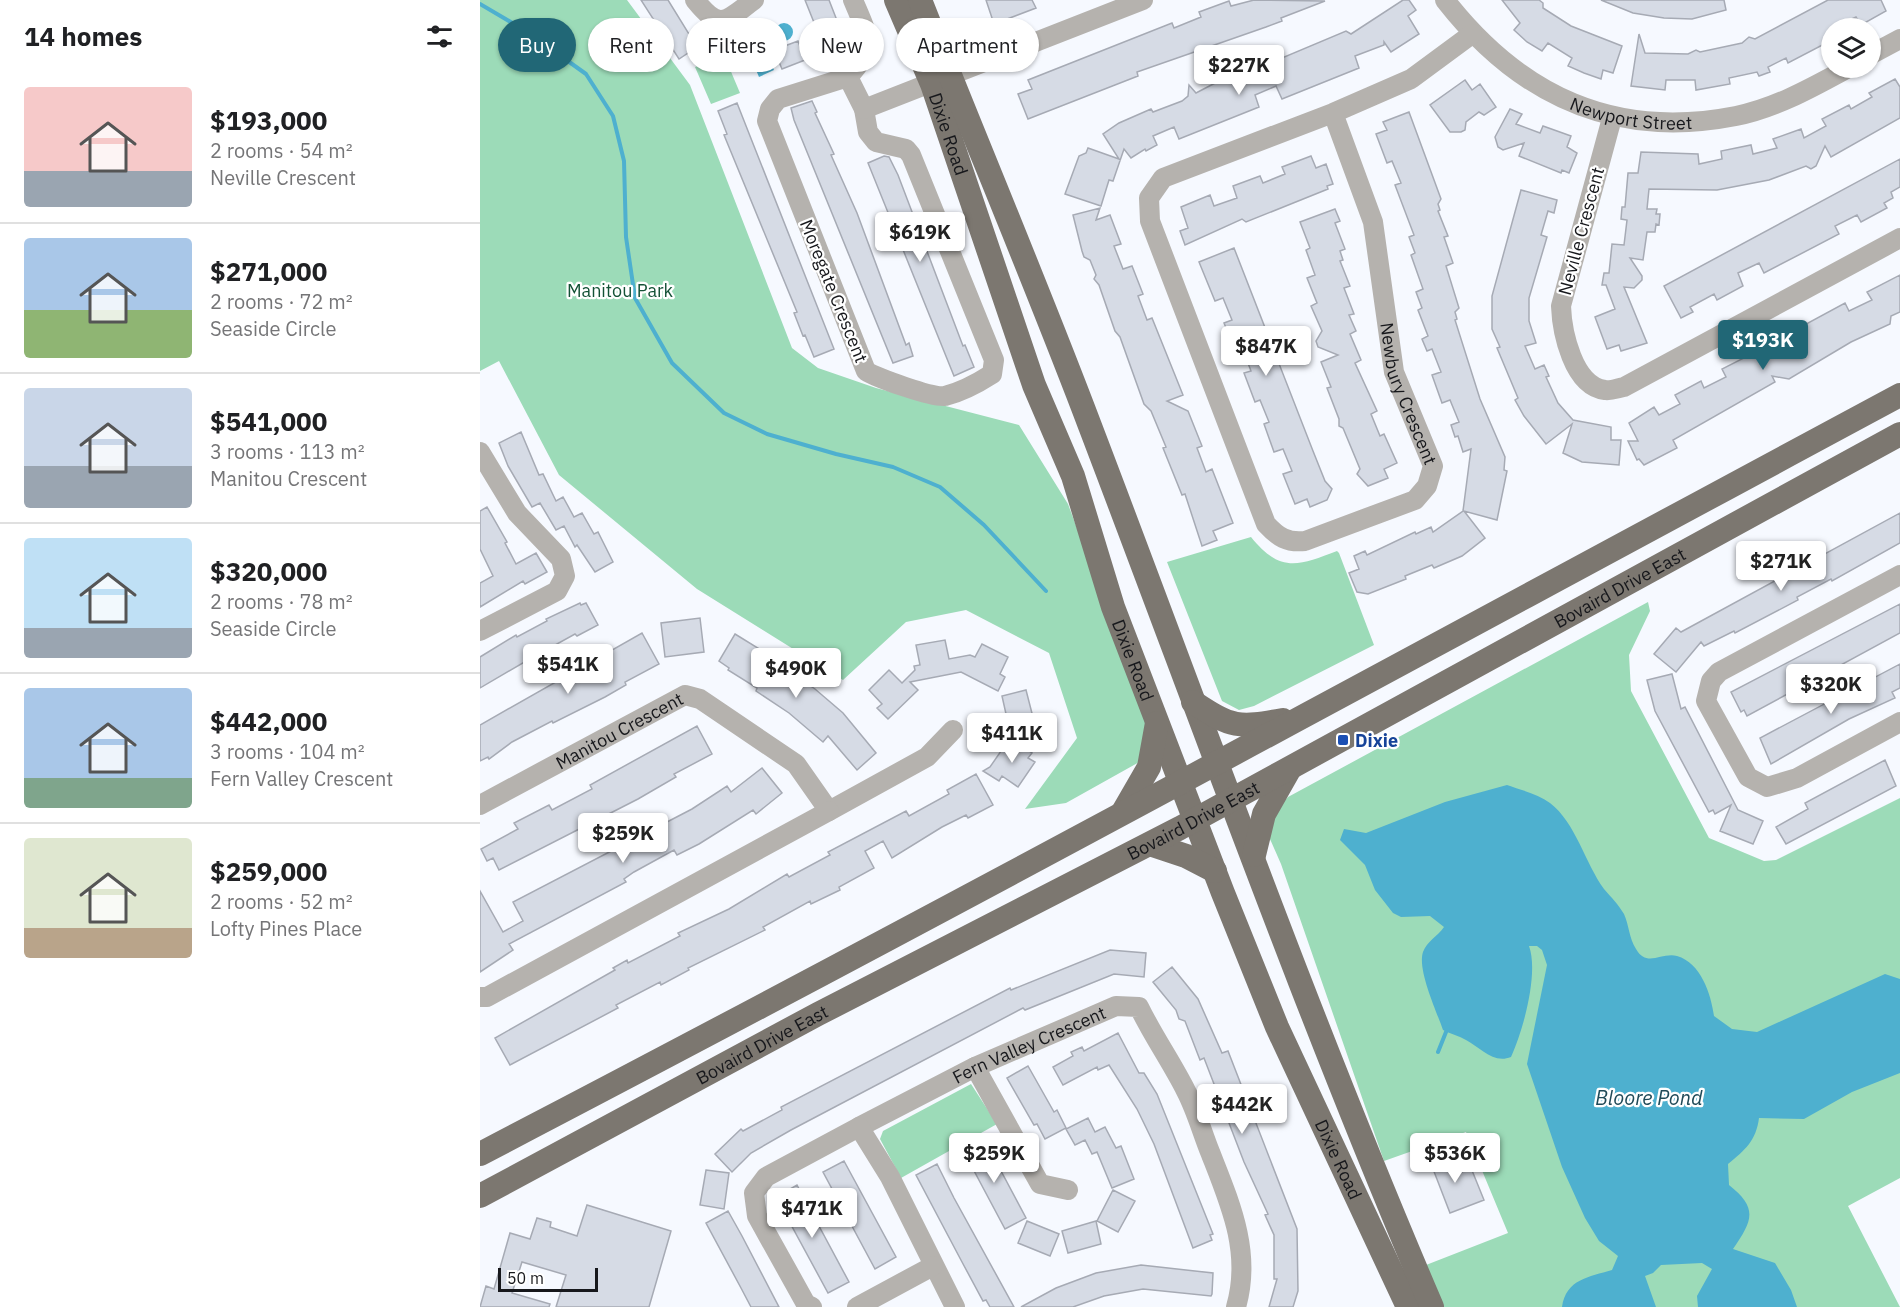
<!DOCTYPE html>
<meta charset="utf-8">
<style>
:root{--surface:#fff;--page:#f2f2f2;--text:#202124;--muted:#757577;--line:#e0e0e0;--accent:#216776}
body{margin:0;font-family:"IBM Plex Sans",sans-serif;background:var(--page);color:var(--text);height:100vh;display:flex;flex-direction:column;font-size:22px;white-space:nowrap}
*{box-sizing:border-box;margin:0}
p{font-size:20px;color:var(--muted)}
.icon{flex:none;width:33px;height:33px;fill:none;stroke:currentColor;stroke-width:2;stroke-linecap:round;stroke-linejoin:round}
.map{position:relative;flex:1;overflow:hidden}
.details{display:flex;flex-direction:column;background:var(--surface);width:480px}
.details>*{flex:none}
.hud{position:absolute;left:18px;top:18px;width:570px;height:54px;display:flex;gap:12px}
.tools{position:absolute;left:1341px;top:18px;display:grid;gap:12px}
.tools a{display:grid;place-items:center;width:60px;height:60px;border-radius:50%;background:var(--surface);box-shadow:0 2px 4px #0004;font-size:30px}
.scale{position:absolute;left:18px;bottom:15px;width:100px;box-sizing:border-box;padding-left:6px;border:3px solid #17181c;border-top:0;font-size:16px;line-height:21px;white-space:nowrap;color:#17181c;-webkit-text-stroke:4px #fff;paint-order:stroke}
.price{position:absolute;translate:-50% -51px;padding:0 14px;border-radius:6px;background:#fff;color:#222;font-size:20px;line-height:39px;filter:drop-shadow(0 2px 3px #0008)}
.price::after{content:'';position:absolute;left:50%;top:36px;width:18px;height:14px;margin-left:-9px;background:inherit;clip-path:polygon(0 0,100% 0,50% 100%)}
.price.active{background:var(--accent);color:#fff}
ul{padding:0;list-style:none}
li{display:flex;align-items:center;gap:18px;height:150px;padding:0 24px}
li+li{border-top:2px solid var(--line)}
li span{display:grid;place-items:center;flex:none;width:168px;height:120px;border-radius:6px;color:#555}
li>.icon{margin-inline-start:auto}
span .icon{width:72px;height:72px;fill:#fffc;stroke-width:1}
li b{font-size:26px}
h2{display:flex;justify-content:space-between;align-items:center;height:72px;padding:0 24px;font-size:26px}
.chip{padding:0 21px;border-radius:27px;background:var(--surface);box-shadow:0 2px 4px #0004;font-size:21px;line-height:54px}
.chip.active{background:var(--accent);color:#fff}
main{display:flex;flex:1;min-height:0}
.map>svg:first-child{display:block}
.green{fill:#9cdbb8}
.water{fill:#4eb0cf}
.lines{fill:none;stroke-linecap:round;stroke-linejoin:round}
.stream{stroke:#4eb0cf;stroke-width:4}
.building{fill:#d6dbe5;stroke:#a6aab4;stroke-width:1.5}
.minor{stroke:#b5b2ae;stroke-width:20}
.major{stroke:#7c7770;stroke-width:24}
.transit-dot{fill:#1a4fb4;stroke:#fff;stroke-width:2}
.labels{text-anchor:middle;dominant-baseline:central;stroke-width:4.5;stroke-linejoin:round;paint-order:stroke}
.street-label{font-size:18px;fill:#17181c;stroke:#fff}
.park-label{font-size:18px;fill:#135236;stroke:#fff}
.transit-label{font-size:18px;font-weight:bold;fill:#164399;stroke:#fff;text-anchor:start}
.water-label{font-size:20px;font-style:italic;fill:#204a58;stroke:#fff}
</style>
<main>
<section class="details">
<h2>14 homes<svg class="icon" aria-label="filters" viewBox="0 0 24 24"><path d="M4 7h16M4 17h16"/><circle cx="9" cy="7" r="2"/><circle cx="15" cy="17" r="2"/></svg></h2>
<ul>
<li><span style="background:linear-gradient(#f6c9c9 70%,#9aa5b1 0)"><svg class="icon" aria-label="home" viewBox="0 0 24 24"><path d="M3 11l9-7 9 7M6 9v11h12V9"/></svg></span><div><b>$193,000</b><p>2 rooms · 54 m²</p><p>Neville Crescent</p></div></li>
<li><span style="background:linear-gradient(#a9c7e8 60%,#8fb573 0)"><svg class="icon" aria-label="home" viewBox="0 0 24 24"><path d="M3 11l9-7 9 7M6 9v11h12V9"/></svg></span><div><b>$271,000</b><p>2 rooms · 72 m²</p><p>Seaside Circle</p></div></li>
<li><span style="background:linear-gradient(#c9d6e8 65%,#9aa5b1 0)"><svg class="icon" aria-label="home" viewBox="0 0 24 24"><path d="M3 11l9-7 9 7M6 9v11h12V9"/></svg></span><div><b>$541,000</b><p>3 rooms · 113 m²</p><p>Manitou Crescent</p></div></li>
<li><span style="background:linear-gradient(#bfe0f5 75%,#9aa5b1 0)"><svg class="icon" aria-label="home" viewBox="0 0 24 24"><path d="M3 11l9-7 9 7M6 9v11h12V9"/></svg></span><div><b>$320,000</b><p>2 rooms · 78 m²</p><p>Seaside Circle</p></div></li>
<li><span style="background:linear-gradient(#a9c7e8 75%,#7fa58c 0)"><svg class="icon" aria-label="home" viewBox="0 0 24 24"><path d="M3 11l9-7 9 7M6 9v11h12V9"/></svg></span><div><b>$442,000</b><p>3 rooms · 104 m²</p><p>Fern Valley Crescent</p></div></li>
<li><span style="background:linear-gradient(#dfe7d0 75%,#b9a48a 0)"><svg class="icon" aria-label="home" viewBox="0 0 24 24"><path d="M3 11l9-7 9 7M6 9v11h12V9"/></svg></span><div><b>$259,000</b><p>2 rooms · 52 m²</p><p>Lofty Pines Place</p></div></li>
</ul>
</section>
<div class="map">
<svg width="1420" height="1307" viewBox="0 0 1420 1307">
<rect width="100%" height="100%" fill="#f6f9ff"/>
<!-- green -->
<path class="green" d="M0,0H147L210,85L312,348L338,368L396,388L539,425L588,504L679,751L586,803L545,809L597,738L569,653L486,610L426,622L363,680L217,589L79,475L19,361L0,371Z
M244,55L260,93L231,104L215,67Z
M771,537C800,573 818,566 857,551L859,553L894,645L774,706L759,710L742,701L687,562Z
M1168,602L1170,611L1149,655L1151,691L1229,838L1284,861L1296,860L1420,798V1178L1368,1206L1420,1307H962L946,1265L1028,1233L986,1132L904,1161L801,864L782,821L787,820L808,797Z
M491,1084L517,1124L421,1178L400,1139L403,1131Z"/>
<!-- water -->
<path class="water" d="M295 32a9 9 0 1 1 18 0a9 9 0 1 1-18 0Z
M280,38L294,70L279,77L265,44Z
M1027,785C1041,790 1058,794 1070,803C1096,823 1105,863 1124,889C1131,897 1138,904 1144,914C1149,925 1149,938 1156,949C1167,968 1181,952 1197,956C1221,963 1231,994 1234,1016L1252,1029L1277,1032L1405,974L1420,979V1073L1372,1092L1324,1119L1279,1118C1276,1141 1265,1150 1248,1164L1249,1185C1278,1208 1273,1220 1253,1249L1295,1263L1311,1290L1317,1307H1218L1217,1296L1232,1269L1222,1263L1181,1265L1173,1273L1165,1276L1176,1307H1082C1086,1279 1109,1277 1132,1270L1138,1256L1119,1241L1105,1218L1082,1167L1047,1064L1067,965L1062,950L1057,946H1049C1059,973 1043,1031 1031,1057C1013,1064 1001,1048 986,1040C979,1036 971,1034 963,1030C957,1012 937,970 943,952C947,941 958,936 964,927L950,916L921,917L913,913L895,890L885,865L860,840L864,829L886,833L965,802Z"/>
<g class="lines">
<!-- stream -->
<path class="stream" d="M0,4L46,31L106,74L133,116L144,161L146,237L155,298L192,363L244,413L287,434L356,454L413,467L460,487L504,525L566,591
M958,1052L968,1027"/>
</g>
<!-- building -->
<path class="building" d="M161,0H188L217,47L199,59Z
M325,0H349L370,54L368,59L351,65Z
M506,0H552L556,8L514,24Z
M774,0L845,1L801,18L802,21L786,27L657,72L658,76L548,119L538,94L552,89L548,80L692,23L694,28L721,17L719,12L749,1L751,6Z
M923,0H929L936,10L928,16L939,34L911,52L904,42V45L875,56L879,68L802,99L796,86L775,95L779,107L699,139L694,127L673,136L677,145L666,151L665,149L651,158L644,149L633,181L629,180L621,206L585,194L599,156L606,153L608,148L639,159L623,134L639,123L671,109L673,112L702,101L708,96L709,85L716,93L739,81L784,65L791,59L795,61L866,31L871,34Z
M1022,0H1059L1063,3V8L1091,26L1142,46L1133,73L1123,70L1121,79L1104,73L1088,66L1092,58L1068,43L1062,51L1047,42L1034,30L1040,23Z
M1121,0H1244L1246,10L1212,19L1184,18L1153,13Z
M1348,0H1401L1406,11L1381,25L1376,17L1352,28V40L1308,63L1306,58L1288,67L1290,72L1279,76L1277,72L1249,78L1250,84L1216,90L1215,80H1186L1185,90L1151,86L1159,34L1165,53L1208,54L1216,50L1220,52L1262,43L1269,37L1275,39Z
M318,41L325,60L302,69L294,50Z
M1415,79L1420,87V118L1351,157L1345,146L1336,166L1331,169L1326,166L1289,180L1237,190L1169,189L1167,209H1177L1176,214H1180L1179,225L1176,224L1175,232H1167L1163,260L1150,258L1162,276V280L1154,288L1144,287L1167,343L1141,351L1139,345L1127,349L1115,317L1135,309L1126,285H1122L1124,273H1129L1132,244L1144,245L1147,220L1141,219L1142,207H1145L1148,173H1158L1161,152L1218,154L1219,164L1242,159L1241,151L1271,145L1273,154L1297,148L1293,139L1321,129L1324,138L1346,126L1342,119L1369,105L1371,109L1392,97L1389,93Z
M985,80L992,90L1000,84L1016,107L1004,115L999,112L986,122L985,130L981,132H970L950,105Z
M332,101L337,112L335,113L354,154L351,155L377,213L426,345L429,343L433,356L413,363L314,120L311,108Z
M257,103L354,349L334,357L325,335L323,336L314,313L317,312L244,135L247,134L238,111Z
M1030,109L1042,114L1036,124L1060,133L1063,126L1091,136L1087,147L1097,153L1089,173L1082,170L1081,173L1039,156L1044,143L1023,150L1018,147L1015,137Z
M929,112L961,199L958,204L960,210L958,211L968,236L964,237L973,263L966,266L979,308L975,312L977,319L975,320L1000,399L1025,457L1024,470L1027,471L1017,520L984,511L1005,538L982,556L954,568L952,565L925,576L926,579L888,594L877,592L869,573L879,569L874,556L885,551L887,555L935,532L936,534L951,527L953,532L983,511L991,449L983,452L978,436L975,437L971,425L979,422L970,400L962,403L952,375L961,372L952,349L947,351L942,339L948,336L938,310L942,308L936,292L943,289L931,255L935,253L929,237L934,235L915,185L921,183L912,161L907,163L896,134L907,130L903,122Z
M404,156L409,157L418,175L483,346L485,345L494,367L474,376L388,163Z
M831,156L836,168L846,164L853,184L847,186L848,189L766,222L762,219L705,245L700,231L708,228L701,207L730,195L734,206L757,198L753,186L780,176L783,183L805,174L802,167Z
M1420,159V187L1411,192L1413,198L1404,203L1407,208L1381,222L1377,215L1355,226L1359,234L1284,273L1279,263L1258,273L1263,286L1237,300L1234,294L1210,307L1213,312L1201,318L1184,286Z
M1041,190L1077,200L1074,213L1068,211L1061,235L1067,237L1049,298V321L1056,343L1045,346L1055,369L1064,365L1069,376L1066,377L1078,403L1093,420L1131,427V440H1141L1139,465L1102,462L1083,453L1092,424L1066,444L1044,416L1035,400L1038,398L1017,348L1020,347L1012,329V296Z
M620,208L616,220L630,215L641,244L634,246L643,269L652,266L663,294L658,296L667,320L672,318L703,395L687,401L708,411L722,446L717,448L726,472L732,469L753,523L733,531L737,540L722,546L705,494L702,495L683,448L686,447L671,411L664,404L640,337L635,331L619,285L614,279L616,275L610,260L604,257L602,251L593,215Z
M855,209L860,221L855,223L865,249L860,251L863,260L860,261L870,286L864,288L874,314L869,315L876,331L870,334L881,360L875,363L897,411L891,414L900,436L904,434L917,463L904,469L908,478L888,486L877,474L880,469L863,428L859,426V419L847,388L851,387L841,362L858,355L838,347L836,341L842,331L831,306L837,303L827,278L835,275L826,250L830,248L820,222Z
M754,248L833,451L845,481L852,489L847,500L830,507L827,499L815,504L803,474L812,471L803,449L794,452L784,424L789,422L780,400L775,402L764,373L771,371L763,350H755L744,323L752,320L743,298L735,301L719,262Z
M1420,275V312L1411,316L1410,324L1371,342L1309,379L1292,376L1295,382L1193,440L1197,448L1164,465L1159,459L1157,460L1148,441H1158L1149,423L1174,407L1179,415L1200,404L1195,395L1221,381L1224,388L1246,377L1242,369L1295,342L1298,349L1319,338L1315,330L1365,303L1369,311L1392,300L1387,292Z
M41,432L59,475L63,474L76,501L83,497L94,517L102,513L114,534L118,532L133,562L115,572L97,545L95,547L84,526L76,530L60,503L52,507L28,466L19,443Z
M7,507L27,542L25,543L36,564L56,553L67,572L45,584L43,581L0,607V583L13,576L0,549V511Z
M1420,513V543L1352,581L1351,579L1317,597L1318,600L1255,633L1254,631L1224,646L1221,642L1196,672L1174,654L1196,628L1201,632Z
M100,603L101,605L106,603L118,625L97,636L95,634L75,645L76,647L54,659L53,657L0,688V657L36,635L37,637L67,621L66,619Z
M1420,604V633L1267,716L1264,710L1261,712L1251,692Z
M220,618L224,652L185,657L181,623Z
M162,633L179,664L145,682L146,685L125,697L73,723L72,721L32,742L9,759L8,757L0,761V725Z
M255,634L289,655L288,657L335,689L363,713L396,753L377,770L348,736L343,742L309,713L276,691L277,688L248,670L249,668L239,661Z
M465,640L469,659L490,655L495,657L502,644L528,657L520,674L525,677L518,691L481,672L430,682L438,690L408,719L397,708L402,704L389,690L409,670L422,683L435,670L434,666L440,665L436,645Z
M1420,664V688L1412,692L1415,698L1369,719L1291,764L1280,738Z
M1192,674L1201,709L1205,707L1258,810L1283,821L1273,844L1240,831L1251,805L1235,814L1233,810L1229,812L1175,711L1167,680Z
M546,690L555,725L530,732L522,696Z
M217,726L232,754L194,774L196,777L158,799L19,870L13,858L7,861L1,849L38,829L34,823L69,805L72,810L112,789L110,785Z
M530,738L552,753L548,758L555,762L538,787L522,776L519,781L503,771L510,767Z
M1405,760L1416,786L1306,844L1296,827L1328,809L1325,803Z
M282,768L302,793L276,814L273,810L219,844L197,855L194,850L154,872L144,879L146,882L29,944L33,950L0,972V891L23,932L43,921L33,902L212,809L247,786L251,792Z
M496,774L513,805L488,818L486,815L462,827L412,858L403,841L385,851L394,868L359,887L360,890L331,904L330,901L283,927L285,930L208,968L209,970L181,985L180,982L136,1005L138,1008L30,1065L15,1038L135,970L133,968L147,960L148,963L200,936L198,933L249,909L307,874L309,877L350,855L348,852L426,811L429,816L469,794L467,790Z
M630,950L666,953L664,977L634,974L545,1010L543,1008L311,1130L271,1153L252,1172L235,1154L261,1129L263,1131L302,1110L301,1107L530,988L531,990Z
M692,967L718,999L742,1053L748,1051L817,1229L818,1291L813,1307H789L797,1279H794V1235L785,1215L788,1214L764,1162L724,1058L720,1060L705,1021L699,1019L696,1010L673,982Z
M638,1033L659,1073H664L677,1094L733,1234L730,1235L732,1240L713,1248L674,1144L657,1109L629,1065L618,1070L617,1067L583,1085L573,1067L593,1056L591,1052L602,1047L604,1051Z
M548,1066L574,1112L577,1110L586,1128L565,1139L557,1124L554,1125L527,1078Z
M608,1118L615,1132L625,1127L636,1148L641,1146L654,1179L632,1188L617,1152L612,1154L605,1140L595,1145L586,1129Z
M504,1139L546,1218L525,1229L483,1150Z
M964,1149L974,1175L991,1168L1004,1200L970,1213L948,1156Z
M364,1161L416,1257L395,1269L343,1172Z
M457,1164L474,1198L534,1307H510L506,1300L503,1301L482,1262L436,1175Z
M226,1170L249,1173L244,1209L220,1205Z
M317,1185L369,1282L348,1293L296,1197Z
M633,1190L655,1201L638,1232L617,1221Z
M107,1205L191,1231L169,1307H76L86,1275L42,1262L32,1293L70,1304L69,1307H0L6,1286L14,1289L30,1233L50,1239L57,1218L71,1222L70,1227L97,1236Z
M248,1211L262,1236L299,1307H271L261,1288L226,1223Z
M547,1221L579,1234L570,1256L538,1243Z
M616,1221L621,1244L588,1253L582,1231Z
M661,1265L733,1273L732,1294L731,1296L663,1289L624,1296L593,1307H541L576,1288L616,1273Z"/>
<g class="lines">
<!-- minor -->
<g class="minor">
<path d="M215,0C241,32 245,21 274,0"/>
<path id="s1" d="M965,0C1040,96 1134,140 1256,116C1296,108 1333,87 1368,68"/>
<path d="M1390,55L1420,39"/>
<path d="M368,77L384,109L388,132L396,142L426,149L431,155L514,360L512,374C498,383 481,392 465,396C453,398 397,378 386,371L287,121L290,109L298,99Z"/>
<path d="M368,77C397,46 388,36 373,0"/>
<path d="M384,109L663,0"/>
<path id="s2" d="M853,113L893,222L914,372L953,466L947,486L935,500L825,541C807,543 798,537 786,524L670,221L669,198L683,178L853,113L931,79L992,34"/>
<path d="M1132,118L1081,306C1082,332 1093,386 1125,390C1131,391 1138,388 1144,387L1420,238"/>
<path d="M0,452L37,513L81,559L85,576L77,591L0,631"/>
<path d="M1420,575L1239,672L1231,681L1226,701L1268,777L1287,787L1317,778L1420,722"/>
<path id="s3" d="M0,805L205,695L220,699L316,764L349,811L447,757L473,730"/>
<path d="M0,997H7L349,811"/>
<path d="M495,1067L560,1184L588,1190"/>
<path id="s4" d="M379,1127L495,1067L636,1006L659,1007C673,1036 692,1063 706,1091C716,1110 722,1132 730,1152C750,1203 772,1252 756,1307"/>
<path d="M332,1307L326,1304L277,1216L274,1193L286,1177L379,1127L410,1177L475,1307"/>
<path d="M377,1307L453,1266"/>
</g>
<!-- major -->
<g class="major">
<path id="s5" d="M416,0L452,84L554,385L593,476L633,607L743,893L797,1027L928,1307"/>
<path d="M440,0C496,142 556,283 610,426C722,720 828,1018 952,1307"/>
<path d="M713,702C752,728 758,728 803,720"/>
<path d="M643,812L669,767L677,723"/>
<path d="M670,844L706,856L735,871"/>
<path d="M774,855L784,814L809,770"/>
<path d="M0,1154C476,906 947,649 1420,395"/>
<path id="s6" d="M0,1196L338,1014L700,828L1420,434"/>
</g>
</g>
<!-- markers -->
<rect class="transit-dot" x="857" y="734" width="12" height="12" rx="3"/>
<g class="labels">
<!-- street labels -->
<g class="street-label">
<text stroke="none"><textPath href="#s1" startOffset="226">Newport Street</textPath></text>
<text stroke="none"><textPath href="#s5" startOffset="144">Dixie Road</textPath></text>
<text transform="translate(1101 231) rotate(-75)">Neville Crescent</text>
<text transform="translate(354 291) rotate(68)">Moregate Crescent</text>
<text stroke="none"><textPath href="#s2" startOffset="292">Newbury Crescent</textPath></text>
<text stroke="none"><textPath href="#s6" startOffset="1292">Bovaird Drive East</textPath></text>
<text stroke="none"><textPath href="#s5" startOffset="702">Dixie Road</textPath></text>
<text stroke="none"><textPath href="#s3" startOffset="158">Manitou Crescent</textPath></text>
<text stroke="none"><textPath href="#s6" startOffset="806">Bovaird Drive East</textPath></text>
<text stroke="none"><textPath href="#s6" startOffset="320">Bovaird Drive East</textPath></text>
<text stroke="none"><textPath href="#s4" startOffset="189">Fern Valley Crescent</textPath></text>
<text stroke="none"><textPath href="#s5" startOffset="1242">Dixie Road</textPath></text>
</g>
<!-- park labels -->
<g class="park-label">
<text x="140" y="290">Manitou Park</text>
</g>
<!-- transit labels -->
<g class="transit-label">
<text x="875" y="740">Dixie</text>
</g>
<!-- water labels -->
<g class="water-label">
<text x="1169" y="1097">Bloore Pond</text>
</g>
</g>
</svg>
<div class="tools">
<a><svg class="icon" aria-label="layers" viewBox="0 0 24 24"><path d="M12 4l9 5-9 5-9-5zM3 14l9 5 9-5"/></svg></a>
</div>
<div class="scale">50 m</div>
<b class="price" style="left:759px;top:96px">$227K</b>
<b class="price" style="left:440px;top:263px">$619K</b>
<b class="price active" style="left:1283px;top:371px">$193K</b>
<b class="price" style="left:786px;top:377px">$847K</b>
<b class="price" style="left:1301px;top:592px">$271K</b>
<b class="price" style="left:88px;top:695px">$541K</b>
<b class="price" style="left:316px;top:699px">$490K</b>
<b class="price" style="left:1351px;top:715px">$320K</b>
<b class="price" style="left:532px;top:764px">$411K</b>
<b class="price" style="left:143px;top:864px">$259K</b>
<b class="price" style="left:762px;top:1135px">$442K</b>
<b class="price" style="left:514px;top:1184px">$259K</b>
<b class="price" style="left:975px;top:1184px">$536K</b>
<b class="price" style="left:332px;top:1239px">$471K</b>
<div class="hud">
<a class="chip active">Buy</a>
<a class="chip">Rent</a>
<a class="chip">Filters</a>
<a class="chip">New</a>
<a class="chip">Apartment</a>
</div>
</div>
</main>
